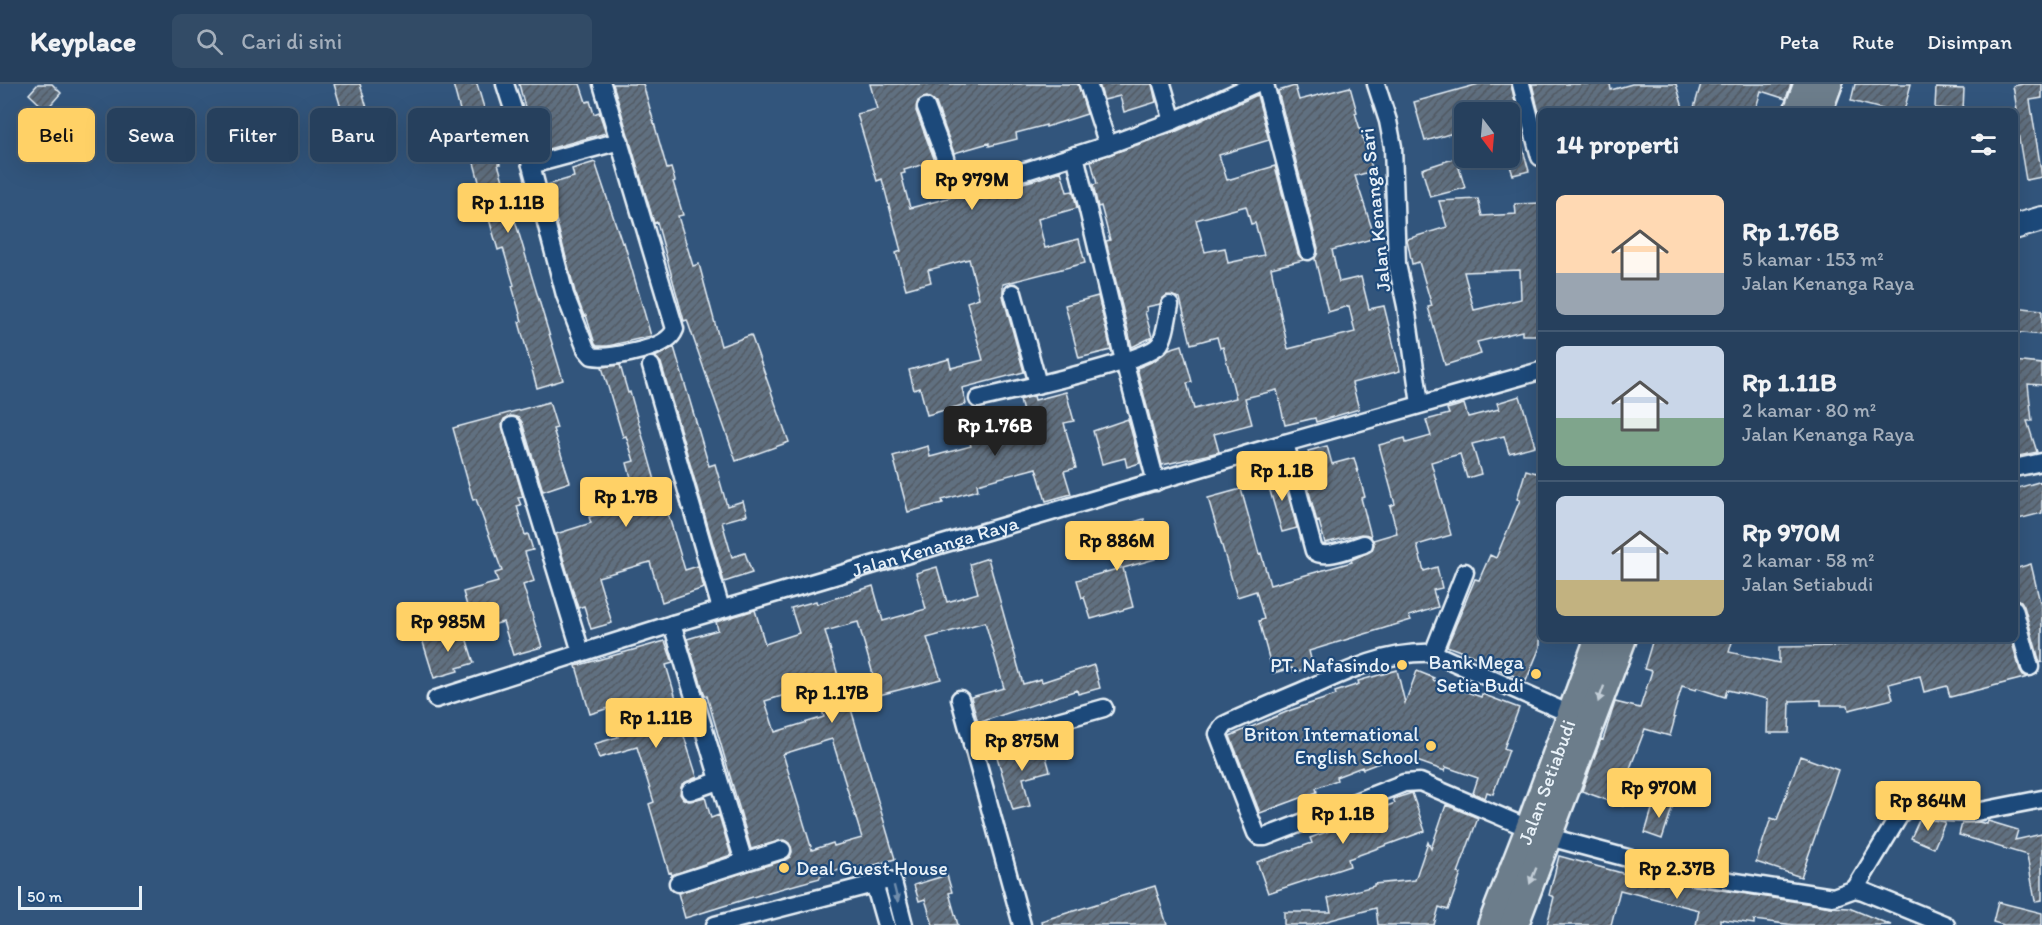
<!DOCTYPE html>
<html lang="id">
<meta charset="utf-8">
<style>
:root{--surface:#26405d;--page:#324b66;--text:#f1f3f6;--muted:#a4afbc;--line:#425972;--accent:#ffd166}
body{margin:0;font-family:Itim,sans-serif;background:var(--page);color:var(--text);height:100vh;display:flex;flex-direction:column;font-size:22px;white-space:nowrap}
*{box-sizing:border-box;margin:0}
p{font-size:20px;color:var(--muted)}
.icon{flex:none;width:33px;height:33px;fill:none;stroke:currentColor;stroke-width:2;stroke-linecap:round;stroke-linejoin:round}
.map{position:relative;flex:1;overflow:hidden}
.sheet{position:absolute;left:1538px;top:24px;width:480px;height:534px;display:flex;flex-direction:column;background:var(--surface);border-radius:9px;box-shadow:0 6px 24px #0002,0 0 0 2px var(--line)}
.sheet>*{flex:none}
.guide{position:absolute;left:18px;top:24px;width:570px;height:54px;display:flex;gap:12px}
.needle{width:39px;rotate:164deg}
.fabs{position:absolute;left:1454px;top:18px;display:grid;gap:12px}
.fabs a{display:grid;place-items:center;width:66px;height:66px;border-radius:9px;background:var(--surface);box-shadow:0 6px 24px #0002,0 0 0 2px var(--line);font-size:30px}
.scale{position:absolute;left:18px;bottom:15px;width:124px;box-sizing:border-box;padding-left:6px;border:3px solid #e8f1f8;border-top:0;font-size:16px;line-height:21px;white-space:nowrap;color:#e8f1f8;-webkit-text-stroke:4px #1f4a7a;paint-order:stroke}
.price{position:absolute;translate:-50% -51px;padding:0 14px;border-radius:6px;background:var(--accent);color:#111;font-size:20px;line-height:39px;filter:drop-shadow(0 2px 3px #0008)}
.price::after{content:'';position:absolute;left:50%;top:36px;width:18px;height:14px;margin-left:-9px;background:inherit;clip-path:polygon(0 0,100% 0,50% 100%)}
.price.active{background:#222;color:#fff}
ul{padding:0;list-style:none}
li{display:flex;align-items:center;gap:18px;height:150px;padding:0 18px}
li+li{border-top:2px solid var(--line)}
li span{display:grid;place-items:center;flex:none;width:168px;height:120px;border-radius:9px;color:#555}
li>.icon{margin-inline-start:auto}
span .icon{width:72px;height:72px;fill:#fffc;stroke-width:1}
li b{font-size:26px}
h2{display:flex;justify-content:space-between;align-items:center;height:72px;padding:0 18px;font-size:26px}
.tag{padding:0 21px;border-radius:9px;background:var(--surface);box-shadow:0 6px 24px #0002,0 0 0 2px var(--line);font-size:21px;line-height:54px}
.tag.active{background:var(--accent);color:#111}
header{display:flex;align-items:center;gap:36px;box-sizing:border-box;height:84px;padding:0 30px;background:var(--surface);border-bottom:2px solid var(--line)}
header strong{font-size:28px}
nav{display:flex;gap:33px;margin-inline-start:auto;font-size:21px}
.search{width:420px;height:54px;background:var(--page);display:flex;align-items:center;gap:15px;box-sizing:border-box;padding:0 21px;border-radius:9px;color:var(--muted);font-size:22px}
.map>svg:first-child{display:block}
.building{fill:url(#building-hatch);stroke:#e8f1f8;stroke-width:1.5;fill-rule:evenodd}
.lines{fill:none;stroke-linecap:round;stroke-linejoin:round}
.street-casing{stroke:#e8f1f8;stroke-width:21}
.secondary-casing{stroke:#e8f1f8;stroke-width:28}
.primary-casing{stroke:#e8f1f8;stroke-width:32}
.street{stroke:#1f4a7a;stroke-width:16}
.secondary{stroke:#1f4a7a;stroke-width:24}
.primary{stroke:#6c7d8b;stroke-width:27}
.oneway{fill:#c3ced7}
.oneway2{fill:#6f8dac}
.poi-dot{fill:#ffd166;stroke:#1f4a7a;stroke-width:2}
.labels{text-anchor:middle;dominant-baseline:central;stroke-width:4.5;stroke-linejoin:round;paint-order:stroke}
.street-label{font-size:20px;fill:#e8f1f8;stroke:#1f4a7a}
.poi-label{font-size:20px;fill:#e8f1f8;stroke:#1f4a7a;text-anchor:end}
</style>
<header>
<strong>Keyplace</strong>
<div class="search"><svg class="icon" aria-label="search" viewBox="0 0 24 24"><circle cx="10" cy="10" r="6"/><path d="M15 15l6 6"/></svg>Cari di sini</div>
<nav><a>Peta</a><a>Rute</a><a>Disimpan</a></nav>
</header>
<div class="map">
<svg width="2042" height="841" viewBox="0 0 2042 841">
<defs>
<pattern id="building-hatch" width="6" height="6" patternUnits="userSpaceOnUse" patternTransform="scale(1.5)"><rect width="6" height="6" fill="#607080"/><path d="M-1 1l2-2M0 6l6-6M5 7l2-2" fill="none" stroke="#525a62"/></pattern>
</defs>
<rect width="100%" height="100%" fill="#32557c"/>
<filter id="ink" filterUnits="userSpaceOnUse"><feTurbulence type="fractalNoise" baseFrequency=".0167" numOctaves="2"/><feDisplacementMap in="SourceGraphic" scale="12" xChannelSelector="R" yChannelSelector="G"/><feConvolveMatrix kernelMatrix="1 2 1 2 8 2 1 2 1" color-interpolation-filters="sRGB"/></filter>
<g filter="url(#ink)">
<!-- building -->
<path class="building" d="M38,0H52L61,9L46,26L29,10Z
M334,0H360L367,24L343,31Z
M453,0H477L487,34L490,33L497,58L494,59L500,80H498L563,296L537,304L519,238L522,237L512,202L514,201L503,164L498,166L489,135Z
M519,0H580L586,18L590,17L594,30L599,28L606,49L541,67L536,50L532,51Z
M613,0H643L667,85L671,84L675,97L673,98L683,131L678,132L693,182L699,180L721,262L751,251L789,358L736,377L687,236L684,237L657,138L654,139Z
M870,0H1078L1087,30L1046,43V41L1016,49L1017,55L989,62V59L954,69L936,19L927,13L918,17L916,27L935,77L904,86L905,89L901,90L910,124L952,113L977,109V111L1038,95L1061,87L1067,108L1073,107L1077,124L1038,135L1045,164L1079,155L1085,179L1003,200V212L1024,288L962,304L966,320L927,331L920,304L914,306L909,286L949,275L951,284L983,276L967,218L979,214L969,175L928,186L931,198L906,205L896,169L901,167L882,95L877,97L857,30L877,25Z
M1099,0H1152L1156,18L1124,28L1120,12L1104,16Z
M1479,0H1511L1518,31L1509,34V28H1464V46L1425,57L1414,18Z
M1532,0H1610L1611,6L1632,0H1676L1684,27H1540V33Z
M1701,0H1791L1786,15L1761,7L1755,27H1693Z
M1855,0H1911L1904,27H1890L1851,17Z
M2023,0H2042V14L2030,16L2042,93L2026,96L2014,25H2017L2013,2Z
M1295,2L1299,16L1350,3L1357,28L1355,29L1373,87L1355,92L1375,154L1332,166L1339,198L1361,193L1369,225L1384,222L1400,287L1352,299L1359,325L1316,338L1315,334L1285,341L1277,306L1245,314L1252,340L1214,350L1219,368L1162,381L1137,284L1154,277L1169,265L1182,261L1192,298L1187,299L1194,325L1236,314L1223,263L1220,264L1217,253L1191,260L1180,214L1167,211L1162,215L1160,220L1146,223L1147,227L1145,228L1152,253L1132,263L1106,157L1110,156L1101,122L1098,123L1093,101L1097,100L1091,77L1177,47L1257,11L1269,56L1219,71L1227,96L1275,82L1298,170L1303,176L1271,184L1288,265L1355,248L1349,222L1328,228L1315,175L1318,164L1278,7ZM1246,122L1251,140L1255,139L1264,171L1228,179L1225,164L1205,168L1196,136Z
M1936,4L1964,5L1963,26L1935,24Z
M1520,55L1529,87L1513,91L1509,79V58Z
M1456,74L1465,104L1430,113L1422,85Z
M595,78L622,159L624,158L651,252L608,262H597L595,260L586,231L584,232L575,208L547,101L574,93L572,85Z
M1478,115L1482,132L1516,130L1515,120L1540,119V251H1522V247L1477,258L1481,270L1445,281L1428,223L1432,222L1419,178L1412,180L1407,155L1447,143L1439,117ZM1520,186L1521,215L1474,226L1464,188Z
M1098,212L1111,266L1079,274L1065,221Z
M2014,223L2042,226V251L2014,248Z
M674,263L709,382L715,380L727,422L743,417L747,431L722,438L732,473L745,469L752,489L724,498L661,279L655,273Z
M2014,277L2042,280V301L2028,300L2032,337H2027L2037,368L2014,373Z
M620,281L628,309L630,308L660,414L663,413L685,486L698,482L704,504L662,518L650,478L598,493L612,539L591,545L584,522L578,524L556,450L591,439L589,433L638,419L627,379L634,377L626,352L623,353L602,283Z
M1066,308L1074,337L1064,339L1076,384L1064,387L1071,410L1046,417L1036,384L977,400L978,406L942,416L943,419L908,428L893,372L928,362L930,373L971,362L968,351L1025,336L1020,316L1034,312L1035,316Z
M1520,312L1535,362L1509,369L1504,352L1472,360L1481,390L1467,394L1460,370L1431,378L1451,451L1417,461L1424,487L1437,483L1442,504L1433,506L1438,523L1409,532L1411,536L1309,567L1313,583L1294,588L1292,584L1273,589L1259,537L1264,535L1256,507L1237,513L1208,414L1241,405L1259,470L1261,469L1270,501L1352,478L1351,476L1371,467L1374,461L1373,456L1397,449L1390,422L1395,420L1379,361L1405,354L1406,359L1431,352L1426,336L1449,330L1447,325L1464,320L1468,333L1499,325L1497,319Z
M549,318L557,344L553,345L570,398L543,407L522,338L519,334L510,332L504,335L502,340L523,413L518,414L521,421L517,422L525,451L528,450L533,466L525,468L534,497L523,501L542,563L513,571L503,538L474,546L463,508L498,498L495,489L502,487L476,415L473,416L453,344Z
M1128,335L1140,379L1127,383L1125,374L1102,380L1093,347Z
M1327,362L1332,380L1354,374L1365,413L1361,414L1371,452L1361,450L1325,459L1319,437L1317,438L1303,385L1312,382L1308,367Z
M1526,386L1540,390V563L1526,597L1488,581L1489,578L1447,562L1475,495L1479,496L1490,471L1496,474L1520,416L1517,415Z
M1282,389L1297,444L1282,448L1266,393Z
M2042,397V429L2014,436V405Z
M1144,435L1155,475L1123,484L1133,523L1091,535L1084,513L1082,514L1077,496L1121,484L1110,445Z
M988,474L1023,600L1041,595L1042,598L1094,581L1100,604L1078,610L1077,606L978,639L971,613L1004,604L985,538L927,554L941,595L879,611L858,538L825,547L848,626L851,625L895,775L847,789L846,784L820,792V794L769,808L685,834L678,809L785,776L790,773L792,768L789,759L784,756L751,765L707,612H705L687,555L718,546L716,538L755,526L765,560L799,549L791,524L816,517L817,520L873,502L883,537L926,525L916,489L937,483L947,518L978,509L970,480ZM815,602L824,633L775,648L765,617ZM832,655L862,754L834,762L833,759L812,766L783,670Z
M2031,480L2042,527V578L2040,579L2024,522L2021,517L2014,515V485Z
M464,547L474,579L457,584L458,587L434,594L422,555L446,548L447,552Z
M1653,555H1733L1729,568L1779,579V563L1842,562L1860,557L1859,555H2011L2020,586L2023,591L2028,593L1950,613L1947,602L1924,608L1920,592L1889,600L1893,615L1849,626L1848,621H1821V616L1790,617L1789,649H1767L1768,615L1727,606L1725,613L1697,604L1696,606L1682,602L1673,633L1675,634L1670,652L1645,645L1629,687L1639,690L1634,705L1630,703L1623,722L1582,707L1601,655L1603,656L1615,618L1640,624L1652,587L1644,585Z
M665,557L673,579L666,581L680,628L683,627L689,647L683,649L697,693L682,700L680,710L683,715L689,717L705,713L711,734L719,731L731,771L672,791L671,788L669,789L649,720L654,718L637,663L599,674L594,660L618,653L609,624L590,630L576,582Z
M1397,586L1405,619L1417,587L1434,594L1433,596L1481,613L1482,610L1519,624L1504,664L1509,666L1493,710L1487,708L1485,714L1473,709L1478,694L1446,683L1445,687L1400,671L1363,685L1362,683L1336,693L1337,696L1316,704L1317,708L1260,729L1230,652L1291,626L1336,611L1335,608L1359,600L1358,597Z
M1042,658L1050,687L1023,694L1030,722L1013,726L997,673Z
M1800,672L1838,686L1801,793L1756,778L1771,734L1777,736Z
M1412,709L1425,747L1348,775L1350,782L1268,809L1257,778L1312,759L1310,754L1364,734L1363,731L1395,719L1393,715Z
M1655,715L1673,721L1662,755L1645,749Z
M1446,721L1478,734L1458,789L1461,790L1448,826L1439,823L1434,841H1378L1376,824L1312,841H1284V828H1331L1328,814L1374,802V800L1415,796L1428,758L1431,765Z
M1920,734L1945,738L1934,764L1911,754Z
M1988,737L2018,746L2015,756L2042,750V816L2035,817L2027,771L1959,751L1962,739L1979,738L1987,740Z
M1559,772L1633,792L1634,787L1689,801L1831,823L1849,824L1891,841H1794L1754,836V840L1720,835V841H1696L1699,826L1620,806L1611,841H1547L1554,813L1549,811Z
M947,791L952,808L949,809L958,841H933L925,815L919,817L914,801Z
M1155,802L1167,841H1042L1041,837Z
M1998,818L2042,829V841H2004L1993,838Z"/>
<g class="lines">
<defs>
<g id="street">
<path d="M505,0L531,81L565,211L586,265L592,272C608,275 653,266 666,256C671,253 673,250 675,245L602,0"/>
<path d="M1088,0L1108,61"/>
<path d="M1162,0L1173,37"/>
<path d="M1265,0L1308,167"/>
<path d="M1376,0L1388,37L1393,63L1397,180L1406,222L1420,320"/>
<path d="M1521,0L1540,73"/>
<path d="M926,23L945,74L950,98L955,103L1029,86L1108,61L1173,37L1255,0"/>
<path d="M1075,71L1124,277L1156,398"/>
<path d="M531,81L620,57"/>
<path d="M1013,209L1038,300"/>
<path d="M651,282L721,525"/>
<path d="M978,315C1009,307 1143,279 1159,261C1165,255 1168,230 1170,221"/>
<path d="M512,342L581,568"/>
<path d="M1285,359L1314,467C1326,476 1351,464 1364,460"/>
<path d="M2014,384L2042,378"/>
<path d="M2014,525L2030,583"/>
<path d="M672,540L744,778"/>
<path d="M1433,569L1465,488"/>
<path id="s1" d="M436,615L672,540L1285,359L1540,287"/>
<path d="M960,615L1022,841"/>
<path d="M1570,630L1433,569C1389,567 1348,586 1309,604C1281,616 1252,628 1224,641L1218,650L1256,749L1260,753H1265L1404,699L1420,698L1549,753L1691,791L1833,813L1855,805L1863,807L1946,841"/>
<path d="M972,661L1104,624"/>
<path d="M690,707L718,697"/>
<path d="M678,799L782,766"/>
<path d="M874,799L886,841"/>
<path d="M1855,805L1901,729L1913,722L1948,728L1971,729L2042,715"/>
<path d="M715,841L889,796L893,798L904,841"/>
</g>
<path id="secondary" d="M2014,143L2042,135"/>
<g id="primary">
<path d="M1798,27L1808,0"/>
<path d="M1818,27L1828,0"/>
<path id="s2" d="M1492,841L1529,746L1599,555"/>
<path d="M1514,841L1622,555"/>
</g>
</defs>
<!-- street casing -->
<use href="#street" class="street-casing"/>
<!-- secondary casing -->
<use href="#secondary" class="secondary-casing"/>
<!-- primary casing -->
<use href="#primary" class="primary-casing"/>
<!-- street -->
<use href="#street" class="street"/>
<!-- secondary -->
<use href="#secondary" class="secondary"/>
<!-- primary -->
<use href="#primary" class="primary"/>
</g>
<!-- one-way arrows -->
<defs><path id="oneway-solid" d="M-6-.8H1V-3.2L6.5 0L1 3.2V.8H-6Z" transform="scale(1.5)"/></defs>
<g class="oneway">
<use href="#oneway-solid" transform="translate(1601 610) rotate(110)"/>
<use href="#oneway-solid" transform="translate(1533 792) rotate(112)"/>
</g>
<use class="oneway2" href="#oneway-solid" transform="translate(896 810) rotate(76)"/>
</g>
<!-- markers -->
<g class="poi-dot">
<circle cx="1402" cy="581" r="6"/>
<circle cx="1536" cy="590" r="6"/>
<circle cx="1431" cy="662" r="6"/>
<circle cx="784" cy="784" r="6"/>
</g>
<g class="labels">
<!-- street labels -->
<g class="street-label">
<text transform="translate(1375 126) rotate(-96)">Jalan Kenanga Sari</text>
<text stroke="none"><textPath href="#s1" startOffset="522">Jalan Kenanga Raya</textPath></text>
<text stroke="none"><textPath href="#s2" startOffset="153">Jalan Setiabudi</textPath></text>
</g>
<!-- poi labels -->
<g class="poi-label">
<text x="1524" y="578">Bank Mega<tspan x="1524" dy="23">Setia Budi</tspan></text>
<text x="1390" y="581">PT. Nafasindo</text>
<text x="1419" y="650">Briton International<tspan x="1419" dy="23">English School</tspan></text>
<text x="796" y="784" text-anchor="start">Deal Guest House</text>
</g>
</g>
</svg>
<div class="fabs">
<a><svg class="needle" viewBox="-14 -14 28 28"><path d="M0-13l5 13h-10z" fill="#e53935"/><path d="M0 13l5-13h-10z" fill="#a4afbc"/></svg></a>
</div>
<div class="scale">50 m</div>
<b class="price" style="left:972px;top:127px">Rp 979M</b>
<b class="price" style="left:508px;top:150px">Rp 1.11B</b>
<b class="price active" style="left:995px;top:373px">Rp 1.76B</b>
<b class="price" style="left:1282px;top:418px">Rp 1.1B</b>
<b class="price" style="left:626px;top:444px">Rp 1.7B</b>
<b class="price" style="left:1117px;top:488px">Rp 886M</b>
<b class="price" style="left:448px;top:569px">Rp 985M</b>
<b class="price" style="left:832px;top:640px">Rp 1.17B</b>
<b class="price" style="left:656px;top:665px">Rp 1.11B</b>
<b class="price" style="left:1022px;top:688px">Rp 875M</b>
<b class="price" style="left:1659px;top:735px">Rp 970M</b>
<b class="price" style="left:1928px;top:748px">Rp 864M</b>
<b class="price" style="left:1343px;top:761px">Rp 1.1B</b>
<b class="price" style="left:1677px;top:816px">Rp 2.37B</b>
<div class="guide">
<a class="tag active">Beli</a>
<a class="tag">Sewa</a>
<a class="tag">Filter</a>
<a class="tag">Baru</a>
<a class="tag">Apartemen</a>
</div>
<section class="sheet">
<h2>14 properti<svg class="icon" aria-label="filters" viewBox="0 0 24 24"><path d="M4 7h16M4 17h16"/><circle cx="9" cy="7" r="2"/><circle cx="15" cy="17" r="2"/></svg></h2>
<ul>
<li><span style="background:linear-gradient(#ffd9b3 65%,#9aa5b1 0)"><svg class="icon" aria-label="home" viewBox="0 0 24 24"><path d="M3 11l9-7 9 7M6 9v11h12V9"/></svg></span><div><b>Rp 1.76B</b><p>5 kamar · 153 m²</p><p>Jalan Kenanga Raya</p></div></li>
<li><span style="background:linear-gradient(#c9d6e8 60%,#7fa58c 0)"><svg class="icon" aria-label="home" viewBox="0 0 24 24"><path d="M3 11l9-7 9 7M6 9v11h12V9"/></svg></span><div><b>Rp 1.11B</b><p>2 kamar · 80 m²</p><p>Jalan Kenanga Raya</p></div></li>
<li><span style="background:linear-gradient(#c9d6e8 70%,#c2b280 0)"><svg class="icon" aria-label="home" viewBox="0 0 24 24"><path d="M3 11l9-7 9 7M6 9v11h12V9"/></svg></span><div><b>Rp 970M</b><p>2 kamar · 58 m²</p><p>Jalan Setiabudi</p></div></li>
</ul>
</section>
</div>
